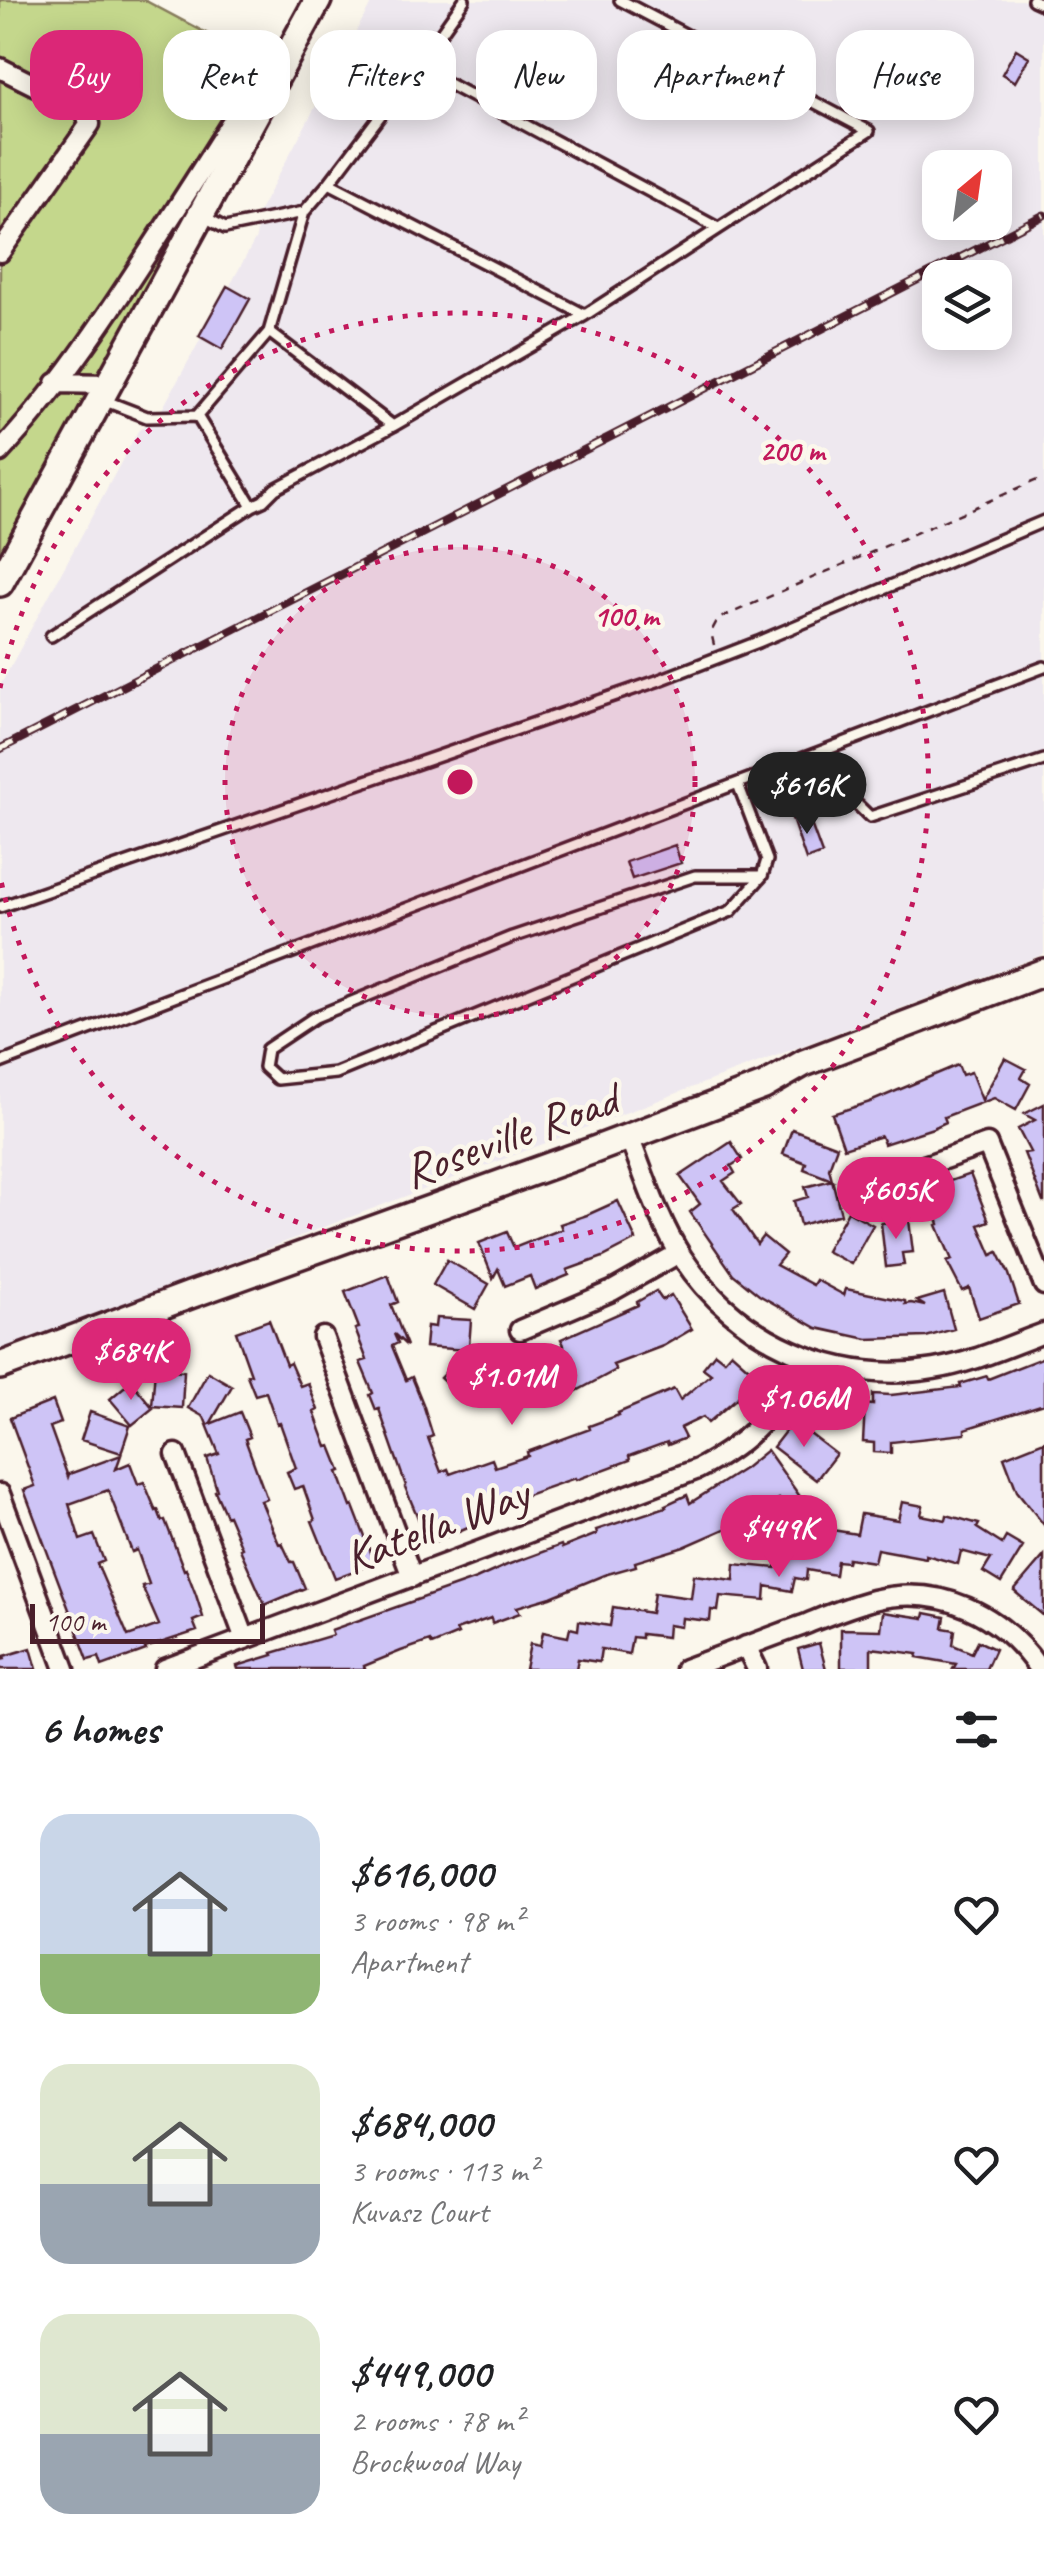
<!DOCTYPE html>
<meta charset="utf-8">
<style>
:root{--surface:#fff;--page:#f6f6f6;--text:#202124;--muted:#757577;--accent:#db2777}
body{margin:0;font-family:Caveat,sans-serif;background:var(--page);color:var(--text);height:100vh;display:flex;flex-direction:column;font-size:38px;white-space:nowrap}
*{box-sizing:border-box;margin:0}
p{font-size:32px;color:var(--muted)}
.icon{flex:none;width:55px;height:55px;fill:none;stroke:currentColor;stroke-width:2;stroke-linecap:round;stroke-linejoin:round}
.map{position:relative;height:1669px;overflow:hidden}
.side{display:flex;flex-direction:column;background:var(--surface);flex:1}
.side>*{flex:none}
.guide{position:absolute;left:30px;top:30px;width:985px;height:90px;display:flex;gap:20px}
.needle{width:65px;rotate:29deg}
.buttons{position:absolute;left:922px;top:150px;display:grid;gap:20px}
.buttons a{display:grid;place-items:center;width:90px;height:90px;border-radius:20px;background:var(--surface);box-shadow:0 5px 25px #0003;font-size:50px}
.scale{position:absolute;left:30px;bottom:25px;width:235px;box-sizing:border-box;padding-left:10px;border:5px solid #4a1f2b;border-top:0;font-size:28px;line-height:35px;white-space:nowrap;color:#4a1f2b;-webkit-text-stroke:8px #fbf7ec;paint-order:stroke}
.price{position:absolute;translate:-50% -85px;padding:0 22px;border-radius:35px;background:var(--accent);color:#fff;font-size:32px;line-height:65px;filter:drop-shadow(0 2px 5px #0008)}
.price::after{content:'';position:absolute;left:50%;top:60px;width:30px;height:22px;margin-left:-15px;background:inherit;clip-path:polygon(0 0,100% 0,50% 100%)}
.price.active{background:#222;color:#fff}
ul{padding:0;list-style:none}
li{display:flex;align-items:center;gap:30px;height:250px;padding:0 40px}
li span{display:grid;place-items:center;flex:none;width:280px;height:200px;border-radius:30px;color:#555}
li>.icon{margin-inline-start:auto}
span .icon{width:120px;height:120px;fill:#fffc;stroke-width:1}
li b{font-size:42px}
h2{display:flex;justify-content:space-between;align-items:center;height:120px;padding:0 40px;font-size:42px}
.chip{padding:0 35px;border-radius:30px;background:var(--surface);box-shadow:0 5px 25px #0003;font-size:35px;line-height:90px}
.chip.active{background:var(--accent);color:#fff}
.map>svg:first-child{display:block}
.built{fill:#eee8ef;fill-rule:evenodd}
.green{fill:#c4d78c;stroke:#877b5c;stroke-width:2.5}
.building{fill:#cec4f6;stroke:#4a1f2b;stroke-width:2.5;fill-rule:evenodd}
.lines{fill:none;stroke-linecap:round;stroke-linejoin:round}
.lane-casing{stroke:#4a1f2b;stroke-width:16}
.street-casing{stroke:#4a1f2b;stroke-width:25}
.secondary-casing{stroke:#4a1f2b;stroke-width:32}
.path{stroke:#4a1f2b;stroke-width:2.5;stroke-dasharray:8 8;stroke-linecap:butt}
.lane{stroke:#fbf7ec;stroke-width:9}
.street{stroke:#fbf7ec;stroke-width:18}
.secondary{stroke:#fbf7ec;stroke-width:25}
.rail-casing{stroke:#4a1f2b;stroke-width:9}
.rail{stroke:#fbf7ec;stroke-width:5;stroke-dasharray:15;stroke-linecap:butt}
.ring{fill:none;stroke:#c2185b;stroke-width:5;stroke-dasharray:5 10}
.labels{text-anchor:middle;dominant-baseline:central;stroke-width:9;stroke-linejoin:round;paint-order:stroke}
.street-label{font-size:48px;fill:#4a1f2b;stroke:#fbf7ec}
.centre{fill:#c2185b;stroke:#fbf7ec;stroke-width:5}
.ring-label{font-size:30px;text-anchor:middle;font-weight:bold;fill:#c2185b;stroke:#fbf7ec;stroke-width:9;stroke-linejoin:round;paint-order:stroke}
</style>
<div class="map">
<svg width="1044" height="1669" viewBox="0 0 1044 1669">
<rect width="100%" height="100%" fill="#fbf7ec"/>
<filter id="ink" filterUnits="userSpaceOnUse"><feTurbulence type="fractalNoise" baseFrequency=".01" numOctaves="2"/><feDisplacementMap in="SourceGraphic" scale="20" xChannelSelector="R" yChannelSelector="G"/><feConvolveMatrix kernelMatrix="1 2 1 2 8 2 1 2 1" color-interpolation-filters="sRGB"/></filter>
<g filter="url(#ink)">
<!-- built -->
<path class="built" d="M373,0H1044V954L0,1350V686L138,431L160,413L256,238L259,211ZM940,168H995V222H940ZM940,278H995V332H940Z"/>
<!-- green -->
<path class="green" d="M0,0H144L268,66L0,565Z"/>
<!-- building -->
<path class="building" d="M1016,49L1029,57L1015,82L1002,74Z
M227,286L250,299L222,349L199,336Z
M807,813L822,854L806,860L792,819Z
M675,845L681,863L632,879L626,862Z
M1005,1058L1026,1069L1021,1078L1030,1084L1016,1110L994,1098L944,1117L946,1122L933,1128L884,1144L881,1136L844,1148L832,1114L870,1102L958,1065L962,1075L971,1072L982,1100Z
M1044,1104V1202H1043L1024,1153L1030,1152L1018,1129L1035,1120L1024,1114Z
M792,1129L837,1146L829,1168L841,1214L800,1225L794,1201L808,1197L805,1187L832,1180L804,1169L806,1163L783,1154Z
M731,1142L742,1159L731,1166L735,1173L723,1181L741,1204L733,1209L757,1244L763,1236L785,1254L776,1265L813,1285L816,1280L844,1295L846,1289L905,1301V1304L911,1303L925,1306L917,1301L944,1293L954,1329L926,1337L867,1339L817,1328L759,1295L733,1274L690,1212L700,1204L680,1176Z
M970,1174L989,1221L979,1225L992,1255L998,1252L1009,1274L1019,1304L979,1318L969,1288L962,1291L947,1262L952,1260L937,1225L939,1224L927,1189Z
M618,1201L636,1240L603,1257L567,1270L569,1275L535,1289L530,1276L505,1286L498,1269L493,1278L479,1243L507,1232L514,1248L562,1229L560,1224L587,1215Z
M848,1211L873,1225L851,1264L826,1251Z
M909,1220L913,1252L902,1253L904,1265L886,1267L881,1223Z
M447,1260L489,1284L475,1309L433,1285Z
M388,1275L398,1302L391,1305L407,1346L394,1334L398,1343L392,1346L406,1380L412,1377L423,1404L433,1436L428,1438L441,1472L448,1469L450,1474L492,1459L495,1467L528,1456L527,1452L590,1429L589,1426L619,1415L618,1413L674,1389L680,1400L711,1374L703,1368L715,1353L724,1360L731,1352L750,1369L745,1375L752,1381L737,1398L708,1423L703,1417L680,1428L685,1438L668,1445L667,1442L629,1456L630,1460L576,1480L575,1478L473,1514L477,1523L429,1544L405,1487L406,1486L379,1409L376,1410L370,1395L373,1393L360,1362L367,1360L355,1329L359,1328L345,1292Z
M656,1291L662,1300L671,1295L692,1329L663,1346L613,1365L616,1370L556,1402L534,1362L564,1345L561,1339L638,1305L637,1302Z
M436,1318L471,1320L469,1347L489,1366L466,1391L461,1386L455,1392L440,1378L467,1350L425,1347L427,1326L435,1327Z
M269,1320L286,1365L290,1363L300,1386L308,1383L318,1410L314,1412L327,1447L331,1446L341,1471L338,1472L351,1507L353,1506L375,1563L335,1578L312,1521L315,1520L303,1486L294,1489L287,1472L296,1468L280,1423L277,1424L266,1392L255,1395L247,1375L251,1374L236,1332Z
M1044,1357V1404L965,1429V1434L891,1442V1453L874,1452V1443L863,1442L865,1404L873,1405V1394L891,1395L961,1387L960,1384L987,1376L988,1379Z
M532,1363L528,1405L499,1402L502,1368L521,1369Z
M155,1369L184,1371L182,1408L152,1406Z
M208,1372L232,1386L210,1424L240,1412L250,1437L245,1439L267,1499L261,1501L279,1544L282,1543L291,1562H294L305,1588L265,1605L240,1549L242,1548L228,1515L226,1516L215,1491L217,1490L207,1458L219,1454L204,1417L188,1408Z
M131,1381L153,1408L132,1425L110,1399Z
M831,1385L851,1412L826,1430L805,1403Z
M53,1401L61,1423L50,1427L68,1477L69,1474L121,1455L116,1469L130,1463L138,1484L144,1482L156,1511L158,1510L162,1521L165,1520L184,1570L186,1569L196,1595L203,1617L193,1621L197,1631L145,1648L146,1650L102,1666L99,1657L88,1660L24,1490L35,1486L10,1418ZM108,1490L132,1552L137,1550L149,1584L142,1586L159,1625L128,1636L97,1564L104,1561L94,1535L80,1540L69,1504Z
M90,1412L130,1426L121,1453L81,1440Z
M793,1421L836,1454L816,1480L773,1447Z
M1044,1441V1525L1017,1491L1004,1457Z
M767,1450L801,1498L786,1509L779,1499L732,1526L684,1547L635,1562L636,1566L604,1575L551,1597L517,1607L520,1613L492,1623L491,1618L456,1630L458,1634L432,1645L430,1641L401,1651L364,1666L365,1669H238L237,1666L273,1655L272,1653L333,1635L331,1630L476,1579L507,1565L561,1545L562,1548L597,1534L596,1530L666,1507L665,1505L687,1495L690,1503L745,1468Z
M902,1502L923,1506L921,1515L946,1520L947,1515L979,1524L977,1528L1002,1544L1006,1537L1023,1547L1001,1583L983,1572L991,1559L961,1551L958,1564L926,1555V1558L877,1549L874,1562L848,1558L847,1562L837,1561L835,1575L807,1570L806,1580L795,1578L792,1591L766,1586L765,1600L720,1596L718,1611L711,1610L710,1621L682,1618L681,1627L668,1625L667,1637L641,1634V1638L632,1637L629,1654L601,1649L599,1662L578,1659L576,1669H525L530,1644L540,1646L543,1632L568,1637L570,1628L578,1630L579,1621L610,1626L613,1607L651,1613L654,1593L691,1598L694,1575L734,1580L735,1564L776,1568L779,1547L816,1554L820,1528L857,1534L861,1514L898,1520Z
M1044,1556V1616L1014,1591Z
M883,1612L924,1618L925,1613L945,1617L943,1628L955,1630L953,1645L972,1653L978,1641L995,1649L986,1669H953L956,1664L917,1657L918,1654L871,1648V1668H841V1629L881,1630Z
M819,1643L826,1669H803L798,1649Z
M31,1648L37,1669H0V1660L5,1659L4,1656Z"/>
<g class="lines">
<defs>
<path id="lane" d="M1033,0L1044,5
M417,67L718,228
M203,216L225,228L304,212
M585,315L869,131L620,0
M269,332L393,426
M103,400L147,417L197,416L269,332L304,212L329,183L417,67L464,0
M197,416L252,506L263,501L275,489L393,426L585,315L329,183
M51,636L252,506
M826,751L841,789L870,817L1044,760
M738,784L767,860L762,876L731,911L336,1073L277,1079L264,1067L267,1049L315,1017L512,937L695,876H762
M0,907L657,681L758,642L1044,521
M0,1063L1044,667"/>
<path id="street" d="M0,68L84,110L90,124L0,252
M56,383L109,384
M0,452C56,392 103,322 147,254C188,191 229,128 267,64L286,59
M629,1137C645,1177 658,1220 682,1257C736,1340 836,1386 934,1369C972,1363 1008,1346 1044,1333
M881,1181L987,1144L1044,1285
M520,1330L612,1291L679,1253
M323,1337L412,1577
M176,1454L245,1639
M0,1494L65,1669
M746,1646L757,1669
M165,1669L698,1469C751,1441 779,1411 803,1356
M685,1669C724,1655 762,1640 801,1626C824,1617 849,1606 873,1600C940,1584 1001,1613 1039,1669"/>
<path id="secondary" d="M0,583L318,0
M0,1366L190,1295L594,1150L764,1086L804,1063L1044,972"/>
</defs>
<!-- lane casing -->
<use href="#lane" class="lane-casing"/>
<!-- street casing -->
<use href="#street" class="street-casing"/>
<!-- secondary casing -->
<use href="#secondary" class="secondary-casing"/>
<!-- path -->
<path class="path" d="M714,645L711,632L718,619L1044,477"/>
<!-- lane -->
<use href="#lane" class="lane"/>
<!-- street -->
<use href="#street" class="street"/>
<!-- secondary -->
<use href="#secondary" class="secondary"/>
<defs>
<path id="rail" d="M0,749L1044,215"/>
</defs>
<!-- rail casing -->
<use href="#rail" class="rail-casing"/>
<!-- rail -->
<use href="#rail" class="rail"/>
</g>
</g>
<!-- distance rings -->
<circle cx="460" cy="782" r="235" fill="#c2185b" fill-opacity=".12"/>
<g class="ring">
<circle cx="460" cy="782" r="235"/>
<path d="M0 688A469 469 0 1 1 0 876"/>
</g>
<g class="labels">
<!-- street labels -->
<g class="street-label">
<text transform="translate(510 1135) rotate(-20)">Roseville Road</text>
<text transform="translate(436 1525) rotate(-21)">Katella Way</text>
</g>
</g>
<circle cx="460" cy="782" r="15" class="centre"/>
<g class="ring-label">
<text x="792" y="461">200 m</text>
<text x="626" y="626">100 m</text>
</g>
</svg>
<div class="buttons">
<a><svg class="needle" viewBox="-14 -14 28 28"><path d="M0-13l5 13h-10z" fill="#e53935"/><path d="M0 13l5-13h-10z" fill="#757577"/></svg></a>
<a><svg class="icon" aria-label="layers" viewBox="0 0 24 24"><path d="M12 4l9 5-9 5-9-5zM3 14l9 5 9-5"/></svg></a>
</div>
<div class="scale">100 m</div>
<b class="price active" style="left:807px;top:837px">$616K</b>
<b class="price" style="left:896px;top:1242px">$605K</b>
<b class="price" style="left:131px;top:1403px">$684K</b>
<b class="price" style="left:512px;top:1428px">$1.01M</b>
<b class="price" style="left:804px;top:1450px">$1.06M</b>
<b class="price" style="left:779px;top:1580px">$449K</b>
<div class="guide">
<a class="chip active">Buy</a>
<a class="chip">Rent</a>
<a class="chip">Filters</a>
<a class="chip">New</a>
<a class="chip">Apartment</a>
<a class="chip">House</a>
</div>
</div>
<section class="side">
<h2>6 homes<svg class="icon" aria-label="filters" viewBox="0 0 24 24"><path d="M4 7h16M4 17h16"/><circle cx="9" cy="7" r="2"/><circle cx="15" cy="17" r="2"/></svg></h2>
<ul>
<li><span style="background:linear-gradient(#c9d6e8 70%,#8fb573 0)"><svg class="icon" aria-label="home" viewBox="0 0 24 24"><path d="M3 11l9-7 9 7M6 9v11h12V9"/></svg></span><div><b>$616,000</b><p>3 rooms · 98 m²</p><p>Apartment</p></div><svg class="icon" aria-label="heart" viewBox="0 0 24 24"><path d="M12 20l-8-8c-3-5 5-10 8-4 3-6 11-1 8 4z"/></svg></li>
<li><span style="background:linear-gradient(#dfe7d0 60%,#9aa5b1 0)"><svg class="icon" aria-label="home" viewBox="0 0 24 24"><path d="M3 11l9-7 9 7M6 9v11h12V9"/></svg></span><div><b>$684,000</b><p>3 rooms · 113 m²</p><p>Kuvasz Court</p></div><svg class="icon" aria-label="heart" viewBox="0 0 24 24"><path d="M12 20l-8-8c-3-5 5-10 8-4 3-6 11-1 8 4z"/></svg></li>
<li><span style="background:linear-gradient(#dfe7d0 60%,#9aa5b1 0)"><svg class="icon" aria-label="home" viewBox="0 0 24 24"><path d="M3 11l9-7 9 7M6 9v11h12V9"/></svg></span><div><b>$449,000</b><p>2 rooms · 78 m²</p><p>Brockwood Way</p></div><svg class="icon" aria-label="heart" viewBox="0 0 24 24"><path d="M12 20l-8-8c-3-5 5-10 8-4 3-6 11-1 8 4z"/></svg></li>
</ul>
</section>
